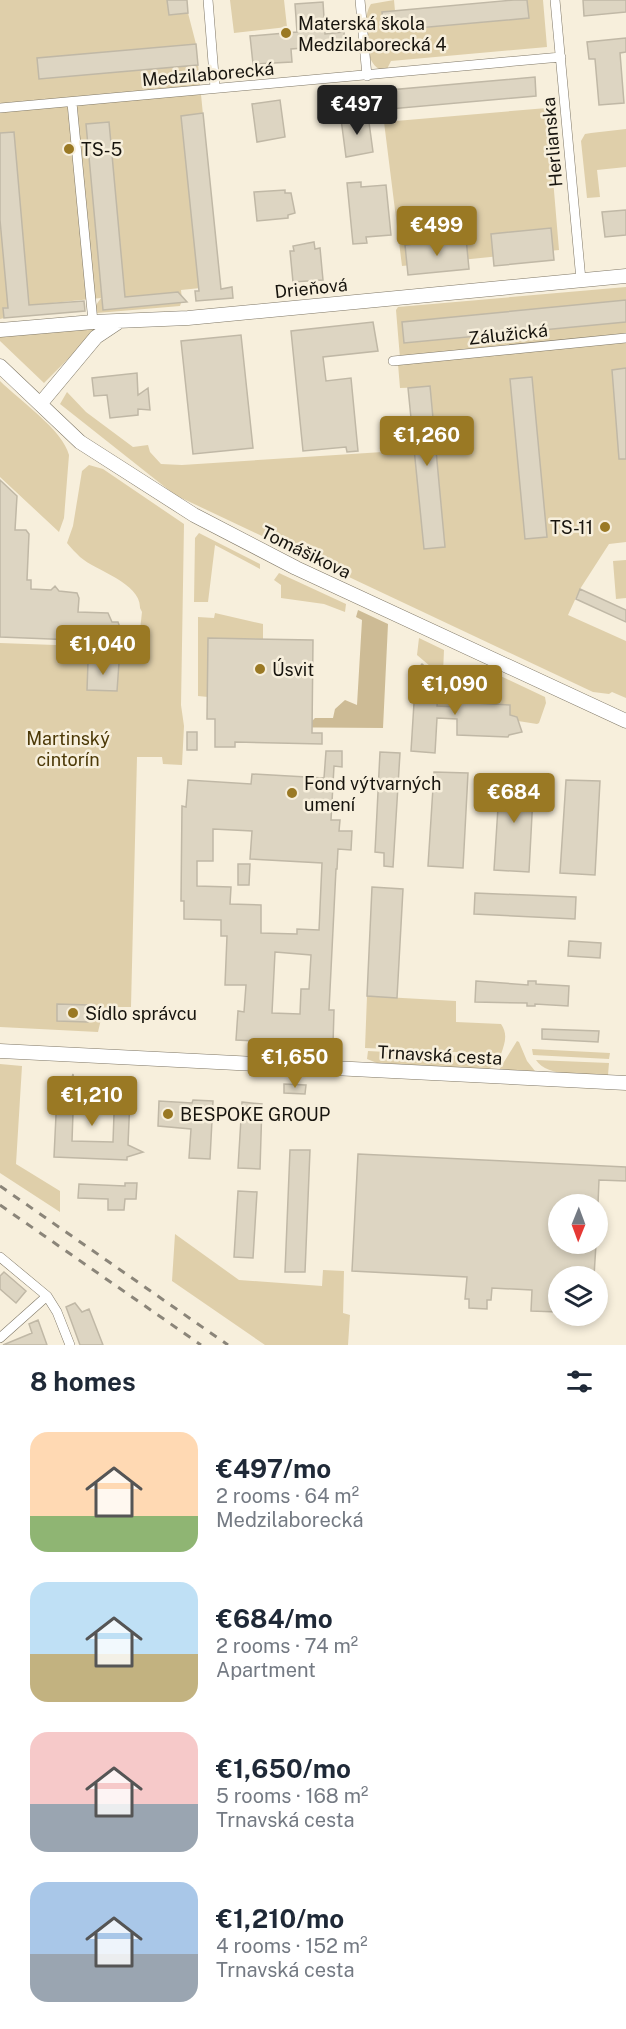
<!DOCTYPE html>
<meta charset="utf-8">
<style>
:root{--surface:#fff;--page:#f6f6f7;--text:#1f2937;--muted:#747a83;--accent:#9a7924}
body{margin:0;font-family:"Public Sans",sans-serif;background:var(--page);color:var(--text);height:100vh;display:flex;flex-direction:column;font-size:22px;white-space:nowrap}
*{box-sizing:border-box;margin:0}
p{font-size:20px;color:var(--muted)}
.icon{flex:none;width:33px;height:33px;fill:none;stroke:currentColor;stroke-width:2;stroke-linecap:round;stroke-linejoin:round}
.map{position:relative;height:1345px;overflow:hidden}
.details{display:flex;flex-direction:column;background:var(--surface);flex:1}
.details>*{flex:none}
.needle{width:39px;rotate:181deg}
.tools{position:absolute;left:548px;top:1194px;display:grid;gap:12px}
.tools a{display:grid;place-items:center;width:60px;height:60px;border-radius:50%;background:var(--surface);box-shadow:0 3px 9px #0003;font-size:30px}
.price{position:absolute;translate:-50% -51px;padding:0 14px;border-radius:6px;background:var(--accent);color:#fff;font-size:20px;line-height:39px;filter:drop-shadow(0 2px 3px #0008)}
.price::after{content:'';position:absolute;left:50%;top:36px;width:18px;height:14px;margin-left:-9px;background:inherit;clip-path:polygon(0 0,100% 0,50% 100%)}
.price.selected{background:#222;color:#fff}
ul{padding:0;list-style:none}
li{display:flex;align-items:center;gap:18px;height:150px;padding:0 30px}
li span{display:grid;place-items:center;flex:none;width:168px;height:120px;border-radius:18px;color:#555}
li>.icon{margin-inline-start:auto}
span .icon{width:72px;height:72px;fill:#fffc;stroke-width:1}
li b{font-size:26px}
h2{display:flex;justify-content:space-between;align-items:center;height:72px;padding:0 30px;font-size:26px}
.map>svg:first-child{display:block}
.green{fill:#dfcfaa}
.forest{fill:#cdbb95}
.building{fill:#ddd5c2;stroke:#c0b8a6;stroke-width:1.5;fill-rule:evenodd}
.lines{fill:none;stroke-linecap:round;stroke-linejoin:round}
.street-casing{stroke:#7f7766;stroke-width:10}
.secondary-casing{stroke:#7f7766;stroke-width:15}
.street{stroke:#fff;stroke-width:9}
.secondary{stroke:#fff;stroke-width:14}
.rail{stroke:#8b8579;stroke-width:3;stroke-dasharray:8 8;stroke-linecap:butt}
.poi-dot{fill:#9a7924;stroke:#f7efdc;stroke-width:2}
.labels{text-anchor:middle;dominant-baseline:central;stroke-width:5;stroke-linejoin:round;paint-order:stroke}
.poi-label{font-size:18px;fill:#17140e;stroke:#f7efdc;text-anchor:start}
.street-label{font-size:18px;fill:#17140e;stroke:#f7efdc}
.park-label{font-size:18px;fill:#4c3907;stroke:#f7efdc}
</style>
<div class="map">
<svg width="626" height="1345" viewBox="0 0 626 1345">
<rect width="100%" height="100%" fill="#f7efdc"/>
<!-- green -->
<path class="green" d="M0,0H167L169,15L188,13L196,44L220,286L181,290L182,300L180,306L97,313C93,306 98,303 101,298L3,308L4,318L0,319Z
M230,0H284L287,27L234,33Z
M394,0L395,11L382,12L384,31L528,18L527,0H543L547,47L391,61L386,71C363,71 361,18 371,4Z
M547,108L559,250L402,266L384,122Z
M626,129V167L597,170L600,197L587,198L581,141L585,134L591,133Z
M626,287V338L400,358L396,310L398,307Z
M92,326L97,330L44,383L0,341V335Z
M626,342V542L609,544L580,589L568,615L626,641V698L612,692L609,694L593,692L175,495L60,404L67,392L86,412L133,447L148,445L150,452L161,464L182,465L414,450L445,547L430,387L400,388L398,364Z
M0,381C19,400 63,430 69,455L64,518L59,532L0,477Z
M89,465L103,469L184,524L181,705L184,726L182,765L163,764L162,757H137L131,1007H110L102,1015L98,1032L0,1027V643L138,648L142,612L140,608C141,583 96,571 80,557C76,553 71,548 67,543L73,526L82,471Z
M199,533L260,564V569L215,545L208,602H194L195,538Z
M626,560V598L616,599L613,561Z
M279,573L346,604L345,612L324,604L281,598V585L274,580Z
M215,613L263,624V639L208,638V697L198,696V617L214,618Z
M419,638L444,650L443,673L437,672L417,655Z
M476,671L492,672L545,697L546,703L539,723L537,724L518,721L516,717L510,715V705L459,702L458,707L437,706L438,692L449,682Z
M367,996L456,1001V1022L501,1024C508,1034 505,1043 501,1054L365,1048Z
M517,1041L519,1042L527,1061L535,1071L499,1070Z
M532,1049L610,1053L609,1059L533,1055Z
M368,1051L500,1058L495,1065L488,1069L377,1063L367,1059Z
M536,1060L609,1063L608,1075C588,1074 547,1078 536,1060Z
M0,1064L22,1066L16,1164L60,1191V1212L0,1173Z
M175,1234L239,1280L322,1286L323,1270L344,1271L343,1313L350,1315L348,1345H265L172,1281Z"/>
<!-- forest -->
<path class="forest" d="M358,610L388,624L383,728L253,727L312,721L315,718H333L335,709L345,700L357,705L362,620L356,617Z"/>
<!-- building -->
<path class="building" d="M167,0H187L188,13L169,15Z
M514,0H527L529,18L384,31L382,12Z
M583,0H626V12L584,16Z
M323,2L325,34L344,32L345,45L291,49L292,62L253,64L250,36L297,32L295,4Z
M626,38V52L620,53L624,103L599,105L595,59H589L587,42Z
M196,44L198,65L39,79L37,58Z
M535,77L536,96L390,109L389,90Z
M280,100L285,137L257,142L252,104Z
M203,113L221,289L232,287L233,298L196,301L195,291H199L181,116Z
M368,115L373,152L346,157L341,119Z
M109,122L125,297L178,292L187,302L103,310L86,124Z
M14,132L29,305L84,301L85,311L4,318L3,308H8L0,220V133Z
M361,182V187L386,185L391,235L366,237L367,243L353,244L347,183Z
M285,190V193H291L295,213L288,215V218L257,221L254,192Z
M626,210V235L605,237L602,212Z
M551,228L554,260L494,266L491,234Z
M466,238L469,269L408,275L405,245Z
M314,242L315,249L320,248L323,280L293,282L290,251H294L293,246Z
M626,300V322L404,343L402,322Z
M373,322L378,351L323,357L326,381L351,378L358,451L347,452L346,447L303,451L291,331Z
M241,335L253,448L193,454L181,341Z
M626,368V459H619L612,370Z
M137,373L138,395L148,388L150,410L138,409V415L110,418L107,395L94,396L92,378Z
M532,377L547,537L525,539L510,379Z
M430,386L445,547L424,549L408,388Z
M0,480L17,496L15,530H26L29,534L27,580H31V589L51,590L55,586L59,591L77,593L79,598L78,612L108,613L112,622H118L125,642L0,637Z
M580,589L626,610V622L576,599Z
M208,638L313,640L312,733H322V744L235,742V747H215V719H207Z
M88,662L119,663L117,691L87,690Z
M422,664L429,670L432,676H439L437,706L458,707V702L510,705V715L517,717L522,732L509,735L508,737L457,735V719L437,718L435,753L411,751L416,671Z
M187,732H197V750H187Z
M326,751H342V767L334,766L331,820H340L339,831H352L351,850L338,849L337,869H336L329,1010H334L333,1045L236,1040L238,1011L244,1012L246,985H225L227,936H221V920L184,919V901H181L182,806L186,807L188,780L251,784L252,774L324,778ZM213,829L252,831L250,859L322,863L319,930L297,929V934L261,933V905L230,904L231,887L197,886V861H213ZM275,952L311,955L309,989H301L300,1014L272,1013Z
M380,752L400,753L393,867L384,866V853L375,852Z
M434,772L468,773L463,868L428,866Z
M500,776L534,777L529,872L494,870Z
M566,780L600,781L595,875L560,873Z
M238,864H250L249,885H238Z
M372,887L403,889L397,998L367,996Z
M475,893L576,897L575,919L474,914Z
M569,941L601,943L600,958L568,956Z
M476,981L528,985V981H536V984L569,986L568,1006L535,1004V1006H527V1003L475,1002Z
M57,1004L89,1005L88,1022L57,1021Z
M542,1029L599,1031L598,1042L542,1039Z
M73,1074L76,1095L130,1098L128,1145L143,1152L127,1157V1160L54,1157L57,1094L67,1095ZM73,1113L114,1114L113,1142L72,1141Z
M284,1084L306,1085L305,1094L284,1093Z
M193,1100L213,1101L210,1159L189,1158L191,1129L158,1126L159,1101L192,1103Z
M242,1102L262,1104L260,1169L238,1168Z
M290,1150H310L305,1272H285Z
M358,1154L626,1167V1181L599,1180L598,1204H558V1244H596L594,1276H558V1312L531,1311L532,1290L492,1288L491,1300H487V1309L469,1308V1299H465L467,1277L352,1271Z
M125,1183H137L136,1199H125L124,1210H108V1199L78,1198L79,1184L125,1186Z
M238,1191L257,1192L253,1258L234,1257Z
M4,1272L26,1291L16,1303L0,1289V1276Z
M75,1303L82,1312L89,1309L103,1345H80L66,1307Z
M38,1320L47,1345H3L32,1333L29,1324Z"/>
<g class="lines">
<defs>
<path id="street" d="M208,0L215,88
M360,0L367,76
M555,0L581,280
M72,103L93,322
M0,108L561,57
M393,361L626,338
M0,1257L47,1296L57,1312L70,1345
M0,1338L47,1296"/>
<path id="secondary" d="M0,330L93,322L188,318L626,276
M0,366L80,442L194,515L296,568L626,721
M41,403L96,337L117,323
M0,1051L626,1083"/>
</defs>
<!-- street casing -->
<use href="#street" class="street-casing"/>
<!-- secondary casing -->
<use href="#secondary" class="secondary-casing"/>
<!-- street -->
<use href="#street" class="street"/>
<!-- secondary -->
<use href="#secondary" class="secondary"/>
<!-- rail -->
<path class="rail" d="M0,1186L228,1345
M0,1205L201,1345"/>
</g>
<!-- markers -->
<g class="poi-dot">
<circle cx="286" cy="33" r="6"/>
<circle cx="69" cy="149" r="6"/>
<circle cx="605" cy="527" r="6"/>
<circle cx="260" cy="669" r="6"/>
<circle cx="292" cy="793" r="6"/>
<circle cx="73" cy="1013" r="6"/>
<circle cx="168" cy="1114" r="6"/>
</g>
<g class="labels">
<!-- poi labels -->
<g class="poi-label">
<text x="298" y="23">Materská škola<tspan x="298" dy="21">Medzilaborecká 4</tspan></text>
<text x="81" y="149">TS-5</text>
<text x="593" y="527" text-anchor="end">TS-11</text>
<text x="272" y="669">Úsvit</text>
<text x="304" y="783">Fond výtvarných<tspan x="304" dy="21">umení</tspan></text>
<text x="85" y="1013">Sídlo správcu</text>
<text x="180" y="1114">BESPOKE GROUP</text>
</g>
<!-- street labels -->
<g class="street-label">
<text transform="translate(208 74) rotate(-5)">Medzilaborecká</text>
<text transform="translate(552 142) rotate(-95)">Herlianska</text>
<text transform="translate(311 288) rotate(-6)">Drieňová</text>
<text transform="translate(508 334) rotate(-6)">Zálužická</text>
<text transform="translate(306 552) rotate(26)">Tomášikova</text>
<text transform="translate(440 1055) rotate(3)">Trnavská cesta</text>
</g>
<!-- park labels -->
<g class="park-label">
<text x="68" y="738">Martinský<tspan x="68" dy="21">cintorín</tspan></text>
</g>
</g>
</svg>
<div class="tools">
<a><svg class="needle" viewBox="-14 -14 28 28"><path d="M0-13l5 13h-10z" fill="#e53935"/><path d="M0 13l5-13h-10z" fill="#747a83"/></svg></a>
<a><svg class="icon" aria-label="layers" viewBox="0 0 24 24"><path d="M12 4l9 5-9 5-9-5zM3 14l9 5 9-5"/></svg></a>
</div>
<b class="price selected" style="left:357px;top:136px">€497</b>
<b class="price" style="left:437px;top:257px">€499</b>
<b class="price" style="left:427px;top:467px">€1,260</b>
<b class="price" style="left:103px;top:676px">€1,040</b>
<b class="price" style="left:455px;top:716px">€1,090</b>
<b class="price" style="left:514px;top:824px">€684</b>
<b class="price" style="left:295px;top:1089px">€1,650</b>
<b class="price" style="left:92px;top:1127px">€1,210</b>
</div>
<section class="details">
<h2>8 homes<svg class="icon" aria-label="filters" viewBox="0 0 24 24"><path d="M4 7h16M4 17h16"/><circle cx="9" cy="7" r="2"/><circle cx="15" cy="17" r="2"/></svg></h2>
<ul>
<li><span style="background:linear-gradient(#ffd9b3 70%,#8fb573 0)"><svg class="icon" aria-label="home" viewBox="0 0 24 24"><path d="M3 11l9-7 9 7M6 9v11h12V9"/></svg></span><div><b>€497/mo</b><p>2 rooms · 64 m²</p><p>Medzilaborecká</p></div></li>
<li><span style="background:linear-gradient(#bfe0f5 60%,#c2b280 0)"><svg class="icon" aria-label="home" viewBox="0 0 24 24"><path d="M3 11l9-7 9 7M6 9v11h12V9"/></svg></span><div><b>€684/mo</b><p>2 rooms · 74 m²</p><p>Apartment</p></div></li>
<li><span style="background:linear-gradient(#f6c9c9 60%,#9aa5b1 0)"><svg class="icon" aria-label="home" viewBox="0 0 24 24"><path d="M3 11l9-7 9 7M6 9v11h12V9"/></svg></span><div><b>€1,650/mo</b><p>5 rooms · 168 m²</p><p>Trnavská cesta</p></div></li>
<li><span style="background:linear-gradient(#a9c7e8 60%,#9aa5b1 0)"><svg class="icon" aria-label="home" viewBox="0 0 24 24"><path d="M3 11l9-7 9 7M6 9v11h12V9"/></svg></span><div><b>€1,210/mo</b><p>4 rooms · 152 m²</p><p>Trnavská cesta</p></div></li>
</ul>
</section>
